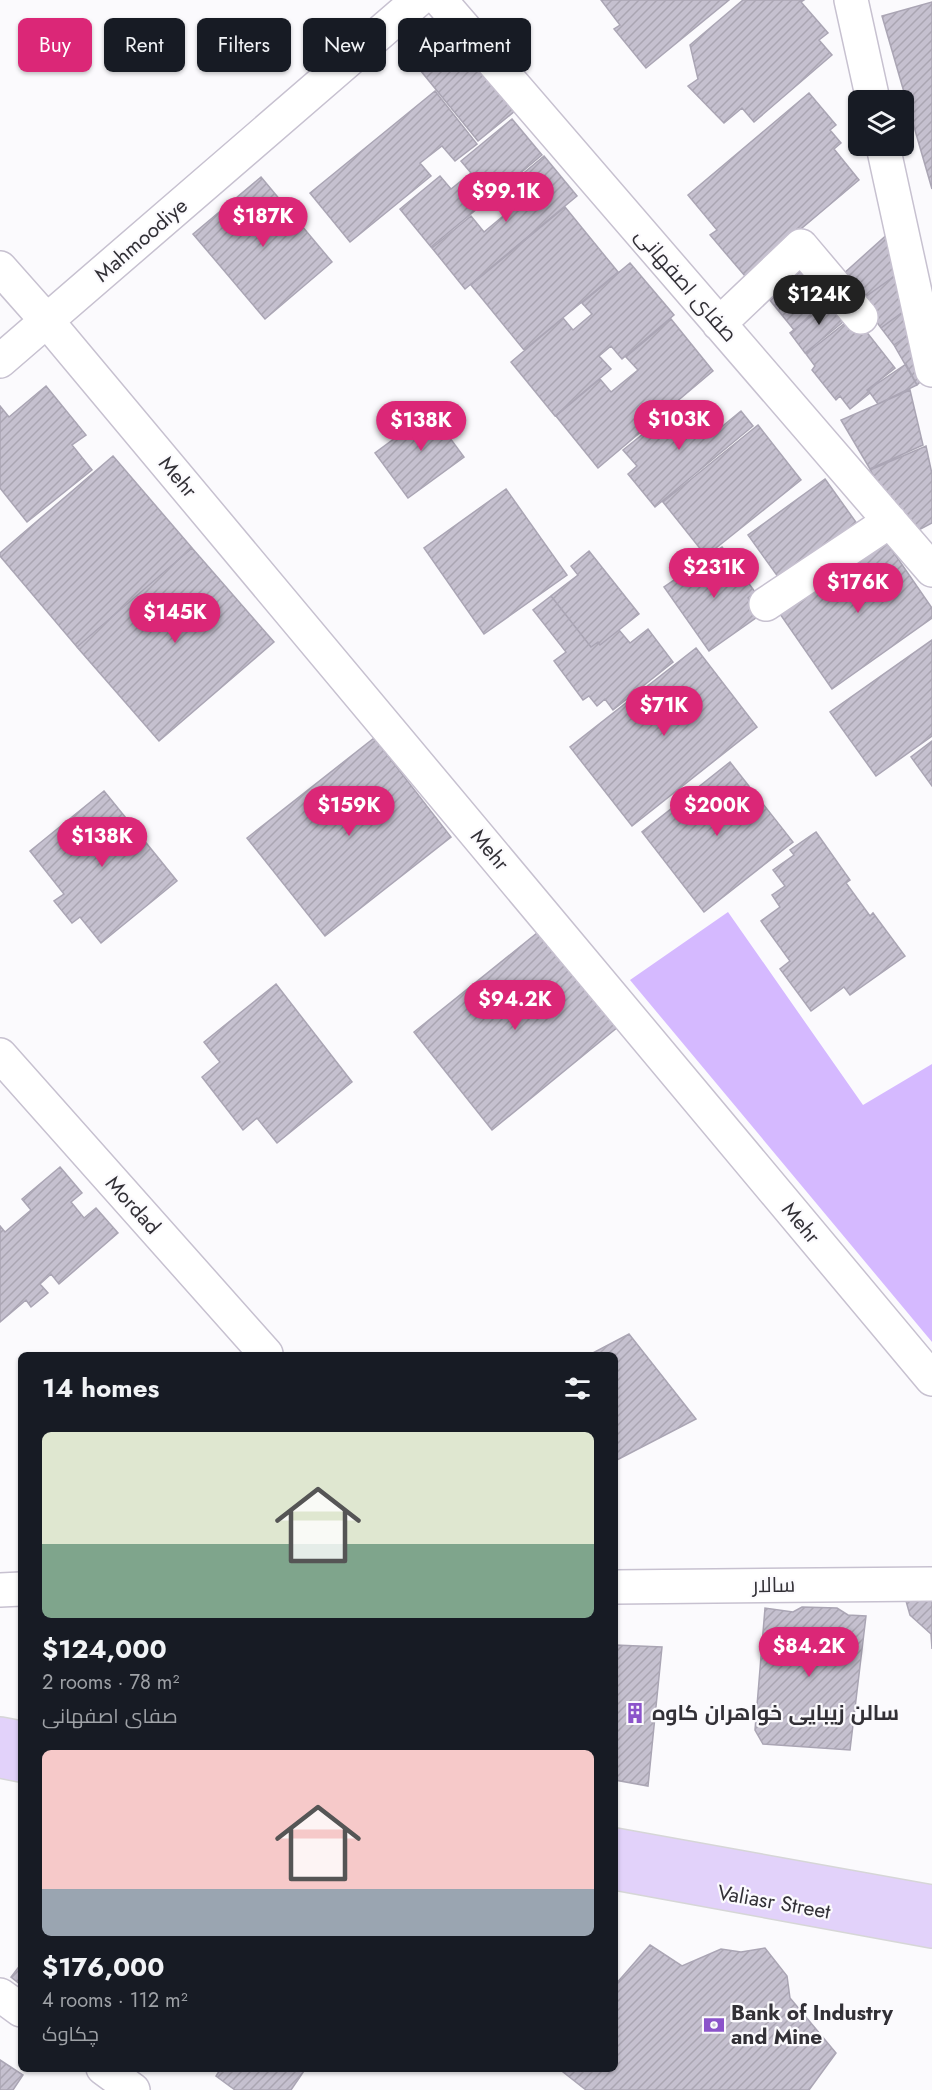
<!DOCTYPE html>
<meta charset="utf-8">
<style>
:root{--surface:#171b24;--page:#20242c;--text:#f1f3f6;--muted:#9ea1a6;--accent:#db2777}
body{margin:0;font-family:Jost,Cairo,sans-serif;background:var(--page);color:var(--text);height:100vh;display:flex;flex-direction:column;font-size:22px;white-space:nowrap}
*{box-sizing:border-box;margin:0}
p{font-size:20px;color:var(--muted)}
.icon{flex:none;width:33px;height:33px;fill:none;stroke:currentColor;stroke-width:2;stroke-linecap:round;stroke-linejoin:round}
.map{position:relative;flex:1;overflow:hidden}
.sheet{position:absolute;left:18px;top:1352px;width:600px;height:720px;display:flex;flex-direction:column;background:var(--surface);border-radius:9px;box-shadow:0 2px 4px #0004}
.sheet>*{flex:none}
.banner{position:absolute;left:18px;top:18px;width:600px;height:54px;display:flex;gap:12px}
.fabs{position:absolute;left:848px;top:90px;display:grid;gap:12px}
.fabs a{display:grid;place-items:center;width:66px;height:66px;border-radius:9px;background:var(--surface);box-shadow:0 2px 4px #0004;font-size:30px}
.price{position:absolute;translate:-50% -51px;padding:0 14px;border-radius:21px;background:var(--accent);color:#fff;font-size:20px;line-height:39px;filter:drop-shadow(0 2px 3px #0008)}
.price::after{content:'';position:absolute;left:50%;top:36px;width:18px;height:14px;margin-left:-9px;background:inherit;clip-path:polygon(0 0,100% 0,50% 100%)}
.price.active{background:#222;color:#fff}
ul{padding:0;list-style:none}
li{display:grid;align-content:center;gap:12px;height:318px;padding:0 24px}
li span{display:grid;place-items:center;height:186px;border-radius:9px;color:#555}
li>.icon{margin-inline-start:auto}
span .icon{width:108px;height:108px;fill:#fffc;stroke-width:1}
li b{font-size:26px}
h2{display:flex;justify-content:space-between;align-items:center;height:72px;padding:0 24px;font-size:26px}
.pill{padding:0 21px;border-radius:9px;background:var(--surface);box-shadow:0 2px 4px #0004;font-size:21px;line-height:54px}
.pill.active{background:var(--accent);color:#fff}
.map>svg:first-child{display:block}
.park{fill:#d5b9ff}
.building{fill:url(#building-hatch);stroke:#aaa5b4;stroke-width:1.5}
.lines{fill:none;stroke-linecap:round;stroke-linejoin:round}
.minor-casing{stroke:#c7c1d0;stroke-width:36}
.major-casing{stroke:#d6d6d7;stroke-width:36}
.minor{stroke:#fff;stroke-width:33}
.major{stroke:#e2d2fa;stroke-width:33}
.labels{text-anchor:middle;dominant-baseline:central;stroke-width:4.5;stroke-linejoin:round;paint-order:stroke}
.street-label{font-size:21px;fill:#323036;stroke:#fbfafd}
.poi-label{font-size:21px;font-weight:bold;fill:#323036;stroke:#fbfafd;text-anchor:start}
</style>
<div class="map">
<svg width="932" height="2090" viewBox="0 0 932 2090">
<defs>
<pattern id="building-hatch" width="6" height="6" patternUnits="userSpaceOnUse" patternTransform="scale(1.5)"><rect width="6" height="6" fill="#c5c0cf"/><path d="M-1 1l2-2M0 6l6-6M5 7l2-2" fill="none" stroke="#aaa5b2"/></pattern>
</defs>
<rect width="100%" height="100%" fill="#fbfafd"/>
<!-- park -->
<path class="park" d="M728,912L863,1105L932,1064V1342L630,980Z"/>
<!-- building -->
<path class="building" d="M601,0H729L646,68L614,29L620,25Z
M743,0H804L801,2L828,33L819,40L832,55L754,122L742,108L724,123L688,86L698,79L690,45Z
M932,2V189L882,16Z
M452,35L515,111L478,141L416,65Z
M435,91L477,144L455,161L442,146L420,163L431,176L350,242L310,193Z
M809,93L836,125L830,130L841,143L834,149L859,180L745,276L710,235L717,230L688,195Z
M512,119L542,155L431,247L400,209L440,176L451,189L471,173L461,161Z
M544,156L577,196L465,289L432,248L471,216L484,232L508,212L495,197Z
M261,177L332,262L265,319L193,234Z
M565,207L618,272L524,350L471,285Z
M890,232L899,273L861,300L842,275Z
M798,257L832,298L794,330L760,288Z
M630,263L674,315L622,359L611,346L599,356L611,369L555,416L511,362L563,318L573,330L592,314L582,303Z
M899,273L907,309L881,328L861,300Z
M833,299L848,318L805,353L790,333Z
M907,309L913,332L894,345L881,328Z
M854,316L895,368L867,390L870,393L850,409L840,396L836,400L812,370L815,366L806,354Z
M671,319L713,371L598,468L556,416L600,379L611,392L638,370L626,357Z
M913,332L923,379L917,385L894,345Z
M906,364L917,385L878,404L868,390Z
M46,386L86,435L72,445L92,470L27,522L0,488V406L9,417Z
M910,390L923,445L870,469L841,420Z
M441,404L455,423L444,430L464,457L408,498L375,453Z
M679,405L692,421L704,410L719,429L741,411L753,426L655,507L628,474L637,466L623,450Z
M758,425L801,480L706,556L663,502Z
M926,446L932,474V523L917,531L902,523L870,470Z
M113,456L192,548L77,647L0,556V553Z
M825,479L858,525L781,581L748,535Z
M506,489L567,575L484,634L424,548Z
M885,540L932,608V618L832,689L780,614Z
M722,547L755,592L748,598L760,615L709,651L664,587Z
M192,548L274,642L159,741L77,647Z
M589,551L639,614L600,645L598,642L591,647L551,596L578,575L571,566Z
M551,596L591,647L598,642L600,645L619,630L630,643L648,629L673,662L613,710L605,699L597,706L589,696L583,700L554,661L566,652L533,610Z
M932,640V736L876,776L830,712Z
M696,648L757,727L632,826L570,747Z
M374,738L451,837L325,936L247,838Z
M932,741V786L911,757Z
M730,762L793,842L704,912L642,832Z
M104,791L177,881L101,943L80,917L72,923L54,901L64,894L30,851Z
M816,832L850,880L846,883L870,916L873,913L905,956L850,995L844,987L811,1011L780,969L790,961L761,921L780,907L772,895L785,886L773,870L794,855L790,850Z
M537,933L618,1027L492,1130L414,1032Z
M276,984L352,1082L277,1143L257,1118L243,1130L202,1077L220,1062L204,1042Z
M60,1167L82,1193L71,1202L84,1218L96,1208L118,1233L59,1284L51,1274L40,1284L48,1293L31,1307L26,1300L0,1322V1226L5,1232L31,1210L22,1199Z
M629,1334L696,1419L615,1461V1354H591Z
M906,1601H932V1649L931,1634L910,1615Z
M802,1607L837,1608L848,1615L866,1616L850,1750L763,1744L755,1730L765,1608L793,1612Z
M615,1645L662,1647L648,1786L615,1780Z
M650,1945L682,1966L721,1949L741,1952L765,1948L787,1976L790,1998L836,2053L809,2090H586L558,2068H615V1985Z
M21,1964V1985L11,1977Z
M0,2060L23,2075L13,2090H0Z
M221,2068H306L291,2090H235L216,2076Z"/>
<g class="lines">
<defs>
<path id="minor" d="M440,0L932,570
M851,0L873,100
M883,146L932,370
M0,268L47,321L932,1379
M719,324L801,246L861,317
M0,361L418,0
M766,604L890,521
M0,1055L266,1354
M615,1587L932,1584
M0,1590L21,1589
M0,1995L21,2010
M103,2068L133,2090"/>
<path id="major" d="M0,1734L21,1738
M0,1761L21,1765
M615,1845L932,1902
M615,1873L932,1931"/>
</defs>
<!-- minor casing -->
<use href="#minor" class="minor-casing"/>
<!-- major casing -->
<use href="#major" class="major-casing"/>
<!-- minor -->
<use href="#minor" class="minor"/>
<!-- major -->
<use href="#major" class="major"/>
</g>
<!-- icons -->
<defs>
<symbol id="building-bare" viewBox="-9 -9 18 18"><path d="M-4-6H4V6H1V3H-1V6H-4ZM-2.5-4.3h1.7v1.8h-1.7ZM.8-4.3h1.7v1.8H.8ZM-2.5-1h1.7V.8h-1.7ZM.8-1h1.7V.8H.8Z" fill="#8b53ca" stroke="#fbfafd" stroke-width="2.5" paint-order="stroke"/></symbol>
<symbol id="bank-bare" viewBox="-9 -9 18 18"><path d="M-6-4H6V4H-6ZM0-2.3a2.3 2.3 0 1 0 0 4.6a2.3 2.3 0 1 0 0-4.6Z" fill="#8b53ca" stroke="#fbfafd" stroke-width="2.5" paint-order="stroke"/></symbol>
</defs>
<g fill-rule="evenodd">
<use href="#building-bare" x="620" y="1698" width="30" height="30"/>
<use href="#bank-bare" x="699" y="2010" width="30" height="30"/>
</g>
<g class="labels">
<!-- street labels -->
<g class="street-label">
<text transform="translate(141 240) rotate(-41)">Mahmoodiye</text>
<text transform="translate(686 285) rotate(49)">صفای اصفهانی</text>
<text transform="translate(178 477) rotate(50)">Mehr</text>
<text transform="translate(490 850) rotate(50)">Mehr</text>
<text transform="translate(133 1205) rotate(48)">Mordad</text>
<text transform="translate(801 1223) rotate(50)">Mehr</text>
<text transform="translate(774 1585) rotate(-1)">سالار</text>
<text transform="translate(774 1902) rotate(10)">Valiasr Street</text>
</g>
<!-- poi labels -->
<g class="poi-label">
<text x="652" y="1713">سالن زیبایی خواهران کاوه</text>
<text x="731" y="2013">Bank of Industry<tspan x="731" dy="24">and Mine</tspan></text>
</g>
</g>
</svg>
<div class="fabs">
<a><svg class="icon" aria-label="layers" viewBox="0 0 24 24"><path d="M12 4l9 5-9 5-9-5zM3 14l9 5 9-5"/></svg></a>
</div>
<b class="price" style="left:506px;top:223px">$99.1K</b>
<b class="price" style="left:263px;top:248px">$187K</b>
<b class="price active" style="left:819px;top:326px">$124K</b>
<b class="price" style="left:679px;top:451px">$103K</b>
<b class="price" style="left:421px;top:452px">$138K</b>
<b class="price" style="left:714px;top:599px">$231K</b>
<b class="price" style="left:858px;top:614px">$176K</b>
<b class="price" style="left:175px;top:644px">$145K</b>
<b class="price" style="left:664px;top:737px">$71K</b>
<b class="price" style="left:349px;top:837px">$159K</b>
<b class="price" style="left:717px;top:837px">$200K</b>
<b class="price" style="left:102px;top:868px">$138K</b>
<b class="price" style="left:515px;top:1031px">$94.2K</b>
<b class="price" style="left:809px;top:1678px">$84.2K</b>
<div class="banner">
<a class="pill active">Buy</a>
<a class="pill">Rent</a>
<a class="pill">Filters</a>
<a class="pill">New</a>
<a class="pill">Apartment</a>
</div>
<section class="sheet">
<h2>14 homes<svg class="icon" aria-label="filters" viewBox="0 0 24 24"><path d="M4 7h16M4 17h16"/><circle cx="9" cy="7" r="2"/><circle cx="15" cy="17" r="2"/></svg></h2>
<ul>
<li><span style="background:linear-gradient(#dfe7d0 60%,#7fa58c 0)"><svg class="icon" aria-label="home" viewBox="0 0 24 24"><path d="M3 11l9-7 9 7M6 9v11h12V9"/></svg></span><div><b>$124,000</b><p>2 rooms · 78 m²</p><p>صفای اصفهانی</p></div></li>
<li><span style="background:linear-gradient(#f6c9c9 75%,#9aa5b1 0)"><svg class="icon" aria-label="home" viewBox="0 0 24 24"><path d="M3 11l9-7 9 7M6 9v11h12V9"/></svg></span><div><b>$176,000</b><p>4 rooms · 112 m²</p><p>چکاوک</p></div></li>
</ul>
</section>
</div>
